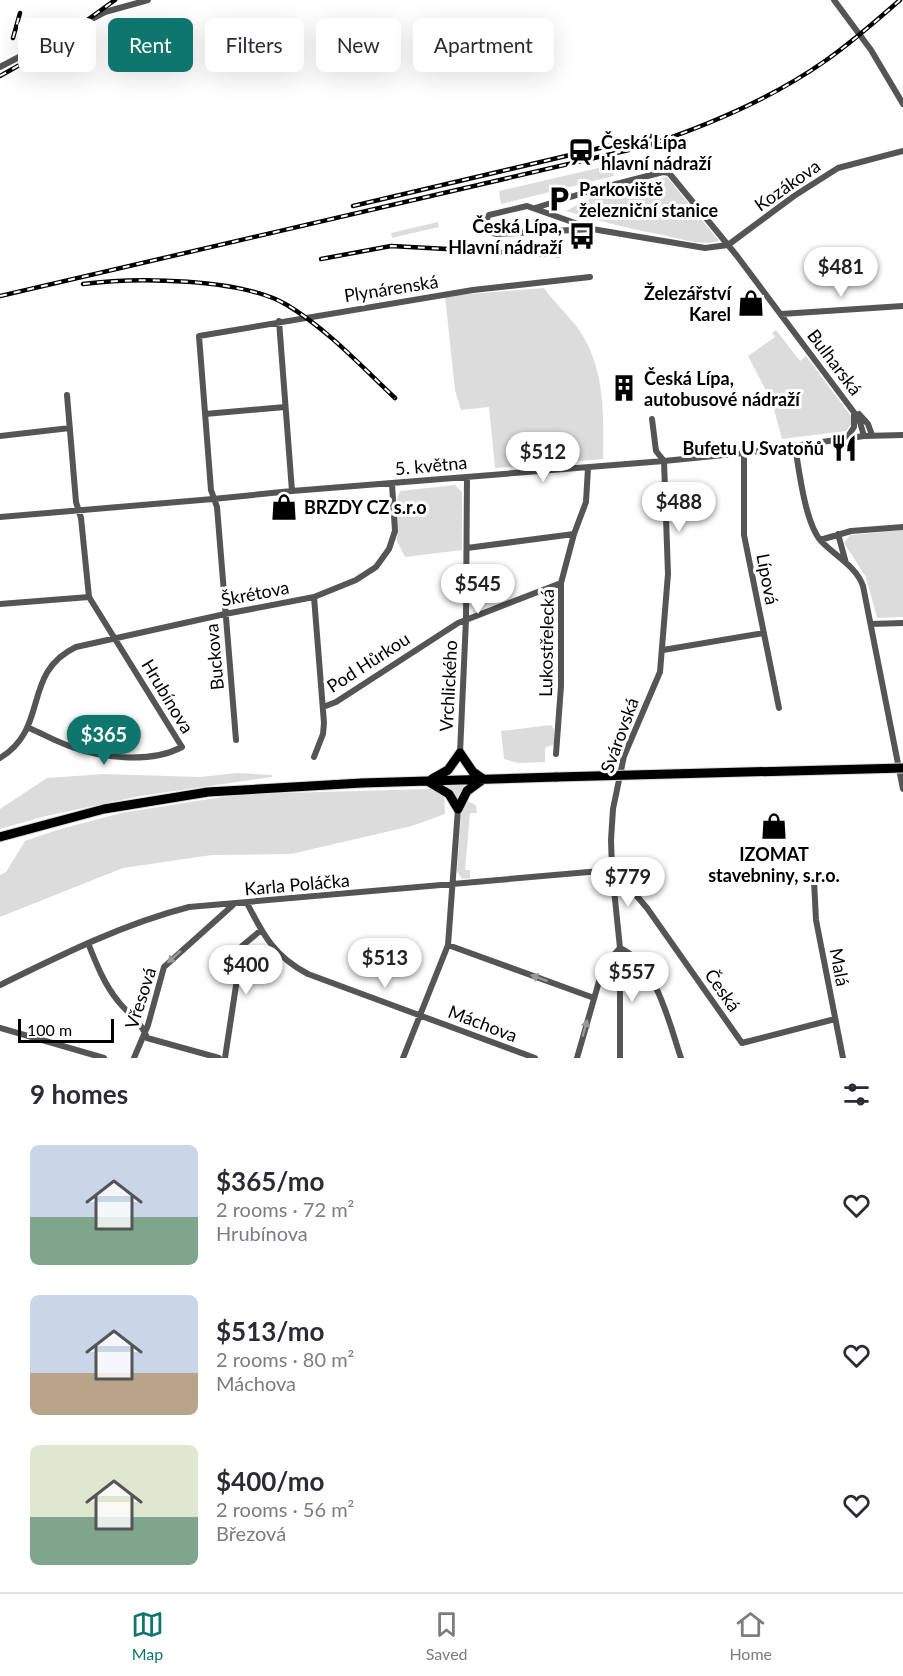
<!DOCTYPE html>
<meta charset="utf-8">
<style>
:root{--surface:#fff;--page:#f2f2f3;--text:#2b2b33;--muted:#7c7c81;--line:#e1e1e2;--accent:#0f766e}
body{margin:0;font-family:Lato,sans-serif;background:var(--page);color:var(--text);height:100vh;display:flex;flex-direction:column;font-size:22px;white-space:nowrap}
*{box-sizing:border-box;margin:0}
p{font-size:20px;color:var(--muted)}
.icon{flex:none;width:33px;height:33px;fill:none;stroke:currentColor;stroke-width:2;stroke-linecap:round;stroke-linejoin:round}
.map{position:relative;height:1058px;overflow:hidden}
.panel{display:flex;flex-direction:column;background:var(--surface);flex:1}
.panel>*{flex:none}
.guide{position:absolute;left:18px;top:18px;width:600px;height:54px;display:flex;gap:12px}
.scale{position:absolute;left:18px;bottom:15px;width:96px;box-sizing:border-box;padding-left:6px;border:3px solid #000;border-top:0;font-size:16px;line-height:21px;white-space:nowrap;color:#000;-webkit-text-stroke:4px #fff;paint-order:stroke}
.price{position:absolute;translate:-50% -51px;padding:0 14px;border-radius:21px;background:#fff;color:#222;font-size:20px;line-height:39px;filter:drop-shadow(0 2px 3px #0008)}
.price::after{content:'';position:absolute;left:50%;top:36px;width:18px;height:14px;margin-left:-9px;background:inherit;clip-path:polygon(0 0,100% 0,50% 100%)}
.price.selected{background:var(--accent);color:#fff}
ul{padding:0;list-style:none}
li{display:flex;align-items:center;gap:18px;height:150px;padding:0 30px}
li span{display:grid;place-items:center;flex:none;width:168px;height:120px;border-radius:9px;color:#555}
li>.icon{margin-inline-start:auto}
span .icon{width:72px;height:72px;fill:#fffc;stroke-width:1}
li b{font-size:26px}
h2{display:flex;justify-content:space-between;align-items:center;height:72px;padding:0 30px;font-size:26px}
.tag{padding:0 21px;border-radius:9px;background:var(--surface);box-shadow:0 6px 24px #0002;font-size:21px;line-height:54px}
.tag.selected{background:var(--accent);color:#fff}
.menu{display:flex;justify-content:space-around;align-items:center;height:84px;border-top:2px solid var(--line);background:var(--surface);font-size:16px;color:var(--muted)}
.menu a{display:grid;justify-items:center;gap:3px}
.menu .selected{color:var(--accent)}
.map>svg:first-child{display:block}
.green{fill:#dcdcdc}
.lines{fill:none;stroke-linecap:round;stroke-linejoin:round}
.primary-casing{stroke:#dbdbdb;stroke-width:11}
.minor{stroke:#555;stroke-width:6}
.primary{stroke:#000;stroke-width:9}
.rail-casing{stroke:#000;stroke-width:4.5}
.rail{stroke:#fff;stroke-width:2;stroke-dasharray:7;stroke-linecap:butt}
.primary-bridge-casing{stroke:#dbdbdb;stroke-width:11;stroke-linecap:butt}
.primary-bridge{stroke:#000;stroke-width:9}
.oneway{fill:#999}
.labels{text-anchor:middle;dominant-baseline:central;stroke-width:6;stroke-linejoin:round;paint-order:stroke}
.poi-label{font-size:18px;font-weight:bold;fill:#000;stroke:#fff;text-anchor:start}
.street-label{font-size:18px;fill:#000;stroke:#fff}
</style>
<div class="map">
<svg width="903" height="1058" viewBox="0 0 903 1058">
<rect width="100%" height="100%" fill="#fff"/>
<!-- green -->
<path class="green" d="M611,165L614,176L501,204L499,191Z
M667,177L719,241C701,246 681,239 663,235C630,229 599,221 566,211L593,197Z
M438,222L439,227L392,238L391,233Z
M544,288C554,302 567,314 577,327C605,365 604,414 603,459L495,468L489,407L461,410L455,390L445,296Z
M776,330L800,361L806,356L851,416L852,423L846,431L782,439L772,402L748,356L775,337L772,333Z
M455,485L462,492V550L405,557L397,541V499L400,491Z
M903,530V617L877,618L866,577L844,543L850,535Z
M551,725L554,729V744L545,748V762L518,763L504,759L501,731Z
M237,773L272,775V777L140,796L46,816L0,829V809L47,778L104,774L200,777Z
M442,785L468,784L469,785L458,804Z
M432,789L444,791L445,814L412,826L291,854L212,855L123,868L0,917V875L6,872L25,841L57,830L121,813L241,794Z
M465,800L476,805L477,813H470L465,870H470V878L462,879L457,871L461,815Z"/>
<g class="lines">
<defs>
<path id="primary" d="M432,779L448,770L460,753L473,772L483,779
M429,782L449,794L458,809
M458,809L467,791L482,780
M0,837L104,809L208,792L362,783L557,777"/>
</defs>
<!-- primary casing -->
<use href="#primary" class="primary-casing"/>
<!-- minor -->
<path class="minor" d="M834,0L871,50L903,104
M0,67L105,12L148,0
M535,208L593,190L663,172L669,173L737,256L859,419L864,436
M592,229L496,234L487,231L485,222L489,215L527,206L592,229L705,248L728,245
M728,245L794,196L838,168L903,151
M781,314L903,306
M279,321L292,491
M205,414L285,407
M859,414L868,424L872,435
M652,419L656,451L664,461
M0,436L70,428
M847,438L854,427V414
M795,446C799,470 805,523 821,541C835,556 856,566 863,586L903,789
M744,453V535L779,708
M0,517L213,499L292,491L664,461L744,453L864,436L903,435
M838,534L846,563
M820,540L851,531L903,527
M467,548L574,534
M0,604L89,597
M871,624L903,623
M663,650L764,633
M323,707L336,702L458,623L561,583
M29,728C43,734 57,742 72,747C104,759 152,763 182,747L89,597L81,518L76,502L67,395
M236,740L217,507L211,490L199,336L473,290L590,277
M460,753L466,619L467,477
M556,754L561,686V583L574,534L586,502L588,468
M314,757L323,734L324,723L314,597
M0,758C50,728 21,673 76,647L225,614L314,597L356,580L376,567L389,549L395,531L392,484
M612,870L623,880L647,908L742,1043L835,1019
M814,881L816,920L843,1058
M247,903C263,935 275,957 308,974L535,1058
M88,943C96,963 104,984 118,1001C128,1014 142,1022 147,1038L219,1058
M448,945L594,998
M620,948C657,965 669,1023 681,1058
M0,985C61,955 123,924 189,907L612,870
M0,1028L104,1058
M134,1058L148,1025L164,967L233,905
M225,1058L242,946L260,931
M403,1058L448,945L458,809
M577,1058L602,971L608,961L620,948
M620,1058V948L612,870L611,840L613,809L624,756L660,672L668,574L664,461"/>
<!-- primary -->
<use href="#primary" class="primary"/>
<defs>
<path id="rail" d="M13,38L20,13
M0,76L46,50L115,0
M353,206L651,136
M321,259L391,246L559,255
M83,284C135,277 242,278 287,305C327,329 361,366 395,398
M0,296L646,146C709,125 771,99 825,61C851,43 876,21 900,0"/>
</defs>
<!-- rail casing -->
<use href="#rail" class="rail-casing"/>
<!-- rail -->
<use href="#rail" class="rail"/>
<defs>
<path id="primary-bridge" d="M557,777L903,768"/>
</defs>
<!-- primary-bridge casing -->
<use href="#primary-bridge" class="primary-bridge-casing"/>
<!-- primary-bridge -->
<use href="#primary-bridge" class="primary-bridge"/>
</g>
<!-- one-way arrows -->
<defs><path id="oneway-solid" d="M-6-.8H1V-3.2L6.5 0L1 3.2V.8H-6Z" transform="scale(1.5)"/></defs>
<g class="oneway">
<use href="#oneway-solid" transform="translate(174 957) rotate(138)"/>
<use href="#oneway-solid" transform="translate(539 978) rotate(-160)"/>
<use href="#oneway-solid" transform="translate(585 1028) rotate(-74)"/>
</g>
<!-- icons -->
<defs>
<symbol id="station-bare" viewBox="-9 -9 18 18"><path d="M-3-6H3Q5-6 5-4V2Q5 4 3 4L4.5 6H3L1.5 4h-3L-3 6H-4.5L-3 4Q-5 4-5 2V-4Q-5-6-3-6ZM-3.5-4v3h7v-3ZM-3.5 1v1.5H-2V1ZM2 1v1.5H3.5V1Z" fill="#000" stroke="#fff" stroke-width="2.5" paint-order="stroke"/></symbol>
<symbol id="parking-bare" viewBox="-9 -9 18 18"><path d="M-3.5-5.5H1a3.5 3.5 0 0 1 0 7H-1V5.5H-3.5ZM-1-3.4V-.6H.8a1.4 1.4 0 0 0 0-2.8Z" fill="#000" stroke="#fff" stroke-width="2.5" paint-order="stroke"/></symbol>
<symbol id="bus-bare" viewBox="-9 -9 18 18"><path d="M-5-6H5V4H4V6H2V4H-2V6H-4V4H-5ZM-3.5-4V0h7V-4ZM-3.5 1.2v1.5H-2V1.2ZM2 1.2v1.5H3.5V1.2Z" fill="#000" stroke="#fff" stroke-width="2.5" paint-order="stroke"/></symbol>
<symbol id="shop-bare" viewBox="-9 -9 18 18"><path d="M-5-2.5h2.3a2.7 3.5 0 0 1 5.4 0H5L5.5 6h-11ZM-1.5-2.5h3a1.5 2.3 0 0 0-3 0Z" fill="#000" stroke="#fff" stroke-width="2.5" paint-order="stroke"/></symbol>
<symbol id="building-bare" viewBox="-9 -9 18 18"><path d="M-4-6H4V6H1V3H-1V6H-4ZM-2.5-4.3h1.7v1.8h-1.7ZM.8-4.3h1.7v1.8H.8ZM-2.5-1h1.7V.8h-1.7ZM.8-1h1.7V.8H.8Z" fill="#000" stroke="#fff" stroke-width="2.5" paint-order="stroke"/></symbol>
<symbol id="restaurant-bare" viewBox="-9 -9 18 18"><path d="M-5-6h1v4h1v-4h1v4h1v-4h1v5L-1.5 .5V6h-2V.5L-5-1ZM5-6V6H3V1.5H1.5Q1.5-4 5-6Z" fill="#000" stroke="#fff" stroke-width="2.5" paint-order="stroke"/></symbol>
</defs>
<g fill-rule="evenodd">
<use href="#station-bare" x="562" y="133" width="38" height="38"/>
<use href="#parking-bare" x="540" y="180" width="38" height="38"/>
<use href="#bus-bare" x="563" y="217" width="38" height="38"/>
<use href="#shop-bare" x="732" y="284" width="38" height="38"/>
<use href="#building-bare" x="605" y="369" width="38" height="38"/>
<use href="#restaurant-bare" x="825" y="429" width="38" height="38"/>
<use href="#shop-bare" x="265" y="488" width="38" height="38"/>
<use href="#shop-bare" x="755" y="807" width="38" height="38"/>
</g>
<g class="labels">
<!-- poi labels -->
<g class="poi-label">
<text x="601" y="142">Česká Lípa<tspan x="601" dy="21">hlavní nádraží</tspan></text>
<text x="579" y="189">Parkoviště<tspan x="579" dy="21">železniční stanice</tspan></text>
<text x="562" y="226" text-anchor="end">Česká Lípa,<tspan x="562" dy="21">Hlavní nádraží</tspan></text>
<text x="731" y="293" text-anchor="end">Železářství<tspan x="731" dy="21">Karel</tspan></text>
<text x="644" y="378">Česká Lípa,<tspan x="644" dy="21">autobusové nádraží</tspan></text>
<text x="824" y="448" text-anchor="end">Bufetu U Svatoňů</text>
<text x="304" y="507">BRZDY CZ s.r.o</text>
<text x="774" y="854" text-anchor="middle">IZOMAT<tspan x="774" dy="21">stavebniny, s.r.o.</tspan></text>
</g>
<!-- street labels -->
<g class="street-label">
<text transform="translate(787 185) rotate(-35)">Kozákova</text>
<text transform="translate(391 288) rotate(-9)">Plynárenská</text>
<text transform="translate(835 362) rotate(53)">Bulharská</text>
<text transform="translate(431 465) rotate(-5)">5. května</text>
<text transform="translate(768 579) rotate(79)">Lípová</text>
<text transform="translate(255 593) rotate(-11)">Škrétova</text>
<text transform="translate(546 643) rotate(-89)">Lukostřelecká</text>
<text transform="translate(214 657) rotate(-95)">Buckova</text>
<text transform="translate(368 662) rotate(-33)">Pod Hůrkou</text>
<text transform="translate(448 686) rotate(-87)">Vrchlického</text>
<text transform="translate(168 696) rotate(59)">Hrubínova</text>
<text transform="translate(619 735) rotate(-70)">Svárovská</text>
<text transform="translate(297 884) rotate(-5)">Karla Poláčka</text>
<text transform="translate(840 967) rotate(79)">Malá</text>
<text transform="translate(723 990) rotate(55)">Česká</text>
<text transform="translate(140 998) rotate(-72)">Vřesová</text>
<text transform="translate(483 1023) rotate(21)">Máchova</text>
</g>
</g>
</svg>
<div class="scale">100 m</div>
<b class="price" style="left:841px;top:298px">$481</b>
<b class="price" style="left:543px;top:483px">$512</b>
<b class="price" style="left:679px;top:533px">$488</b>
<b class="price" style="left:478px;top:615px">$545</b>
<b class="price selected" style="left:104px;top:766px">$365</b>
<b class="price" style="left:628px;top:908px">$779</b>
<b class="price" style="left:385px;top:989px">$513</b>
<b class="price" style="left:246px;top:996px">$400</b>
<b class="price" style="left:632px;top:1003px">$557</b>
<div class="guide">
<a class="tag">Buy</a>
<a class="tag selected">Rent</a>
<a class="tag">Filters</a>
<a class="tag">New</a>
<a class="tag">Apartment</a>
</div>
</div>
<section class="panel">
<h2>9 homes<svg class="icon" aria-label="filters" viewBox="0 0 24 24"><path d="M4 7h16M4 17h16"/><circle cx="9" cy="7" r="2"/><circle cx="15" cy="17" r="2"/></svg></h2>
<ul>
<li><span style="background:linear-gradient(#c9d6e8 60%,#7fa58c 0)"><svg class="icon" aria-label="home" viewBox="0 0 24 24"><path d="M3 11l9-7 9 7M6 9v11h12V9"/></svg></span><div><b>$365/mo</b><p>2 rooms · 72 m²</p><p>Hrubínova</p></div><svg class="icon" aria-label="heart" viewBox="0 0 24 24"><path d="M12 20l-8-8c-3-5 5-10 8-4 3-6 11-1 8 4z"/></svg></li>
<li><span style="background:linear-gradient(#c9d6e8 65%,#b9a48a 0)"><svg class="icon" aria-label="home" viewBox="0 0 24 24"><path d="M3 11l9-7 9 7M6 9v11h12V9"/></svg></span><div><b>$513/mo</b><p>2 rooms · 80 m²</p><p>Máchova</p></div><svg class="icon" aria-label="heart" viewBox="0 0 24 24"><path d="M12 20l-8-8c-3-5 5-10 8-4 3-6 11-1 8 4z"/></svg></li>
<li><span style="background:linear-gradient(#dfe7d0 60%,#7fa58c 0)"><svg class="icon" aria-label="home" viewBox="0 0 24 24"><path d="M3 11l9-7 9 7M6 9v11h12V9"/></svg></span><div><b>$400/mo</b><p>2 rooms · 56 m²</p><p>Březová</p></div><svg class="icon" aria-label="heart" viewBox="0 0 24 24"><path d="M12 20l-8-8c-3-5 5-10 8-4 3-6 11-1 8 4z"/></svg></li>
</ul>
</section>
<nav class="menu">
<a class="selected"><svg class="icon" aria-label="map" viewBox="0 0 24 24"><path d="M3 6l6-2 6 2 6-2v14l-6 2-6-2-6 2zM9 4v14M15 6v14"/></svg>Map</a>
<a><svg class="icon" aria-label="saved" viewBox="0 0 24 24"><path d="M7 4h10v16l-5-4-5 4z"/></svg>Saved</a>
<a><svg class="icon" aria-label="home" viewBox="0 0 24 24"><path d="M3 11l9-7 9 7M6 9v11h12V9"/></svg>Home</a>
</nav>
